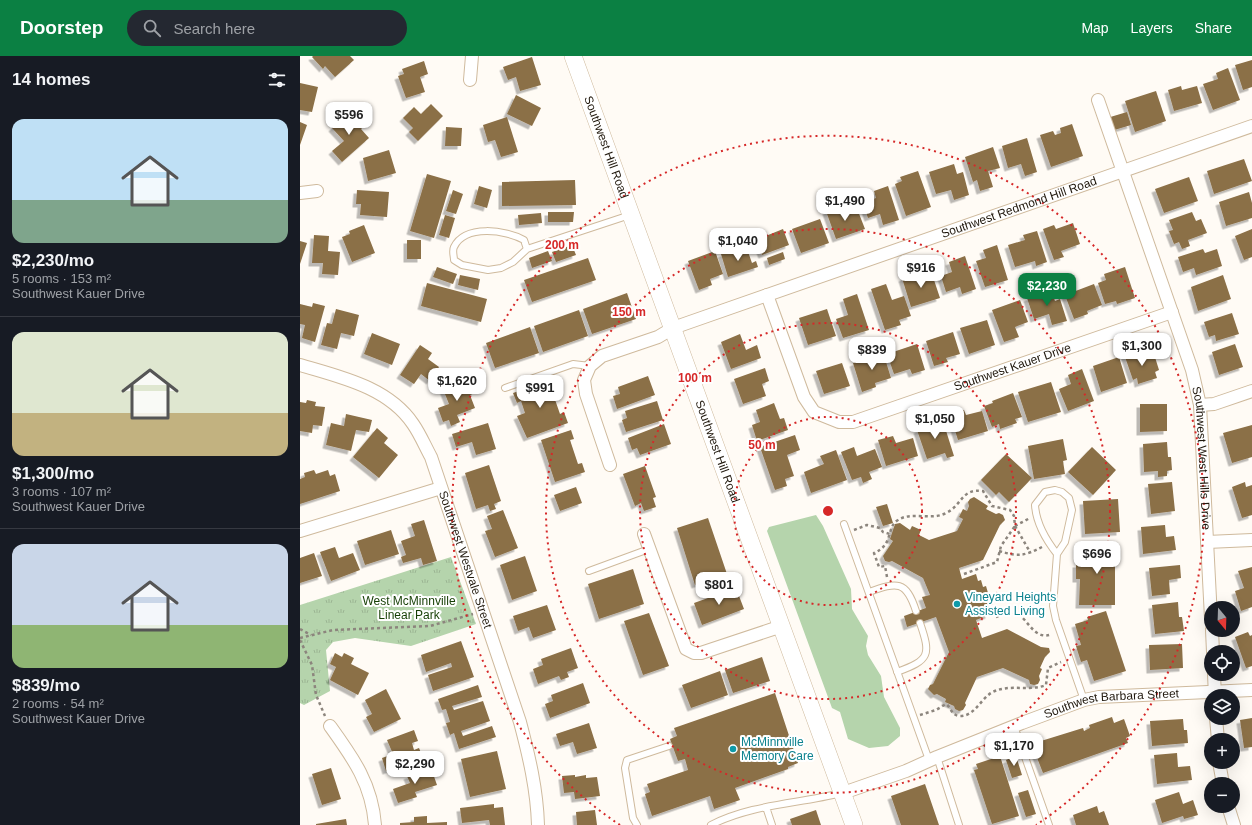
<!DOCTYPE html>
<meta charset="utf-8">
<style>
:root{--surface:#171b24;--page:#242831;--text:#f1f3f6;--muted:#9ea1a6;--line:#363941;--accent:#0b8043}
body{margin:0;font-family:Helvetica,sans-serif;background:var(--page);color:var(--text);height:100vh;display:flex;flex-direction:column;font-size:15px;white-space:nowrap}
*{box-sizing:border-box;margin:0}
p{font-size:13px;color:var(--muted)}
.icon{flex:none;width:22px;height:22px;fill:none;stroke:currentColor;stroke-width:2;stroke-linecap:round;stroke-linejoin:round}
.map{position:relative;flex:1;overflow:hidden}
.sheet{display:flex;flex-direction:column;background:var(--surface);width:300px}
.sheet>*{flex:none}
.needle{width:26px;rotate:161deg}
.controls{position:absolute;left:904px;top:545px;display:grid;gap:8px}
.controls a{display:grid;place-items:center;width:36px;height:36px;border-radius:50%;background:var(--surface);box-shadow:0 4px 16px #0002;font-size:20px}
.price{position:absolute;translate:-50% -34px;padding:0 9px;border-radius:8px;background:#fff;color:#222;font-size:13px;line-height:26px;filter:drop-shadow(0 1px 2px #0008)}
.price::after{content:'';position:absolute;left:50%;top:24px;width:12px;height:9px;margin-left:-6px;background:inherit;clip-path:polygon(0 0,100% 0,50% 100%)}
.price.on{background:var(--accent);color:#fff}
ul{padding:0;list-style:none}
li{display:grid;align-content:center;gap:8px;height:212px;padding:0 12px}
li+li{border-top:1px solid var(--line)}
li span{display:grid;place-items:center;height:124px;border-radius:12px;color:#555}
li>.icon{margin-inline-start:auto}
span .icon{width:72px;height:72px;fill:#fffc;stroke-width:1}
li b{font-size:17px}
h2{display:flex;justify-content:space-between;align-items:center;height:48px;padding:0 12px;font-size:17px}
header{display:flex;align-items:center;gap:24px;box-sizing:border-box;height:56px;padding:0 20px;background:var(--accent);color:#fff}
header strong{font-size:19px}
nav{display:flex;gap:22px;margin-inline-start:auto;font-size:14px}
.search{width:280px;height:36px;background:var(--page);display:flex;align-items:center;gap:10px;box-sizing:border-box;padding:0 14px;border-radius:22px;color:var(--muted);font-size:15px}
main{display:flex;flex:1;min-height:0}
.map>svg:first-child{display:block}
.grass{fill:#b5d4ac}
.park{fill:url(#park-tufts)}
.building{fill:#8b6f46;filter:url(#shadow)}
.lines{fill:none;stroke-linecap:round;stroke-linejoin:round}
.lane-casing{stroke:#cfba9d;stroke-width:8}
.street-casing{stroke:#cfba9d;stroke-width:14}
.secondary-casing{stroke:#cfba9d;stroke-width:18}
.path{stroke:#8c857d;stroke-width:2.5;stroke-dasharray:3 3;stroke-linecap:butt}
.lane{stroke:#fff;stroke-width:6}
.street{stroke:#fff;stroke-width:12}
.secondary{stroke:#fff;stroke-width:17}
.ring{fill:none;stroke:#d62828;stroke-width:2;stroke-dasharray:2 4}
.culture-dot{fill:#0f9aa8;stroke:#fff;stroke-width:1.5}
.labels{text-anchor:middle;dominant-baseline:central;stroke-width:4;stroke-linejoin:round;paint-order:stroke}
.street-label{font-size:12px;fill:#20180d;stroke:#fff}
.culture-label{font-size:12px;fill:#0d838f;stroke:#fff;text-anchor:start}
.park-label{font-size:12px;fill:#153e04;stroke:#fff}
.centre{fill:#d62828;stroke:#fff;stroke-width:2}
.ring-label{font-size:12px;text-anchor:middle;font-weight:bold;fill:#d62828;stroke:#fff;stroke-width:4;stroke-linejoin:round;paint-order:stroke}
</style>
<header>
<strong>Doorstep</strong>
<div class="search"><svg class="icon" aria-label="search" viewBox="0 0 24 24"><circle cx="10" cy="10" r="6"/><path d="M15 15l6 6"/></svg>Search here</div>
<nav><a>Map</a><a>Layers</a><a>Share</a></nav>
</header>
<main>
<section class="sheet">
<h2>14 homes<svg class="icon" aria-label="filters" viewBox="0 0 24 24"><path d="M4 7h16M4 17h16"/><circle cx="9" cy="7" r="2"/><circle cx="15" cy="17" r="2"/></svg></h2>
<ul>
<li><span style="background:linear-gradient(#bfe0f5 65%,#7fa58c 0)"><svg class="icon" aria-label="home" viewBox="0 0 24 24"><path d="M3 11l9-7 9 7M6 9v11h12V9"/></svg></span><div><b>$2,230/mo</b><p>5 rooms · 153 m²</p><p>Southwest Kauer Drive</p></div></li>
<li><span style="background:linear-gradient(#dfe7d0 65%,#c2b280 0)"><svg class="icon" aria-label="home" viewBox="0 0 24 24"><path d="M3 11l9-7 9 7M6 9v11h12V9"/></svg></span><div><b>$1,300/mo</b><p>3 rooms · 107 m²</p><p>Southwest Kauer Drive</p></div></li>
<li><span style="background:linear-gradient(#c9d6e8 65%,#8fb573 0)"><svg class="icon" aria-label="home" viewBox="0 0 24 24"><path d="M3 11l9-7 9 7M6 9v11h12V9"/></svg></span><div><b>$839/mo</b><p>2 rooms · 54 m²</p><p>Southwest Kauer Drive</p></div></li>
</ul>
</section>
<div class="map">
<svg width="952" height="769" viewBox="0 0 952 769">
<defs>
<pattern id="park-tufts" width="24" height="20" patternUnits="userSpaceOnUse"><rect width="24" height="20" fill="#b5d4ac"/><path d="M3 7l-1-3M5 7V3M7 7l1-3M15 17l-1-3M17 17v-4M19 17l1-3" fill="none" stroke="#9bb593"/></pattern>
<filter id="shadow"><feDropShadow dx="-3.5" dy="3.5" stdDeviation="0" flood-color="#0004"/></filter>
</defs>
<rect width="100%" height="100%" fill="#fffbf5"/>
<!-- grass -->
<path class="grass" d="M516,459L523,470L551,533L552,553L568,580L566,590L568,599L581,620L584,641L600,672V680L588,690L569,692L548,683L540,656L532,652L467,475L469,471Z"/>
<!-- park -->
<path class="park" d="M151,501L176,568L111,590L55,582L33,586L26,594L30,635L4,649L0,647V549Z"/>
<!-- building -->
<path class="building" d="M13,0H50L54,4L35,21L25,10L23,13L12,1Z
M232,1L241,29L220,35L216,21L208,24L203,11Z
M952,4V31L943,34L935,9Z
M124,5L128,18L120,21L125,36L106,42L98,20L104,18L102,13Z
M928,12L940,44L913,54L903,28L918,23L916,17Z
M0,27L18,31L12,56L0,54Z
M881,30L882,34L897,30L902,47L874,55L868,34Z
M856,35L866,65L835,76L825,45Z
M216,39L241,52L232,70L207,58Z
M131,48L143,60L118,85L109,76L113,72L103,62L114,51L121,58Z
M52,54L65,69L61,73L69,82L42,106L32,95L44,85L32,72Z
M827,56L831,69L811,75L807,62Z
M207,61L218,96L201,101L195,84L188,86L183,69Z
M0,66L7,69L0,89Z
M772,68L783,100L751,111L740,79L753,75L755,79L761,77L760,72Z
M146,71L162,72L161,90H145Z
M727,82L737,116L725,120L721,108L708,112L702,90Z
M693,91L700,112L688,115L693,131L680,135L677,124L673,126L665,101Z
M89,94L96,117L68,125L63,102Z
M944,103L952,125L914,138L907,115Z
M654,108L657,118L663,116L669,139L654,144L651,134L636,138L629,116Z
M618,115L631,151L606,160L595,128L602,125L600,121Z
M127,118L151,125L134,182L110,175Z
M889,121L898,145L864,157L855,133Z
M275,124L276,149L202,150V126Z
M179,130L192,134L187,152L174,148Z
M588,130L599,164L583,169L580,158L568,162L563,147L576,142L574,135Z
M57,134L89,136L87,161L60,159L61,148H56Z
M153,134L163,138L156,158L146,155Z
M949,136L952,147V162L926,170L919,146Z
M556,150L565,173L536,183L526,155L536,151L539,156Z
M248,156H274L273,166H248Z
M892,156L896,165L901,163L907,177L888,184L890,190L882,193L879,186L874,188L869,175L873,174L869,164Z
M241,157L242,167L219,169L218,159Z
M145,159L155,162L149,182L139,179Z
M520,163L529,187L501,197L492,173Z
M773,167L780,188L761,195L764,201L754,204L743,173L754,169L756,173Z
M64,169L75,197L52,206L42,181L50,178L49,175Z
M483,173L489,189L462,199L456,184Z
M952,173V201L944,204L935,180Z
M737,175L747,206L736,210L735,205L715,211L708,189L725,184L723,179Z
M14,179L29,180L28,195L40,196L38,219L22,218L23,207H12Z
M107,184H121V203H107Z
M0,185L7,187L0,208Z
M272,189L276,199L256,206L252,196Z
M697,189L708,224L685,231L676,205L686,202L683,194Z
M446,190L452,207L456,205L458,211L428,221L421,198Z
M903,193L905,197L917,193L922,210L896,219L894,212L883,216L878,201Z
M248,195L252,205L232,212L229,202Z
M415,195L423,218L410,223L412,229L399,234L388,205Z
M483,196L485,203L469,209L467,202Z
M665,200L676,233L662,238L660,231L646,236L641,220L652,216L649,206Z
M288,202L296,224L232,246L224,224Z
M137,211L157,218L153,228L133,221Z
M825,211L835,242L817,248L816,245L805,248L798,227L806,224L804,218Z
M616,217L617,223L632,218L640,242L611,251L602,222Z
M160,219L180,223L178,234L158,229Z
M923,219L931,243L898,255L891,231Z
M127,227L187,243L181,266L121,250Z
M586,228L592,244L604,240L611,260L599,264L601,269L585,274L571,233Z
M794,228L802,249L787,255L788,258L774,263L765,239Z
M751,234L755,245L760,243L767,265L752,269L749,258L734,263L727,242Z
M327,237L336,263L292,278L283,253Z
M557,238L569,274L543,282L536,263L548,259L543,243Z
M720,244L728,266L715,271L719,281L704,286L692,254Z
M13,247L25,250L15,286L2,282L5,269L0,268V248L12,251Z
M36,253L59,259L54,280L41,277L37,293L21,289L27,267L32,268Z
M527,253L536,280L508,289L499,262Z
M279,254L288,280L243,296L234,270Z
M932,257L939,278L916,285L915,279L909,281L904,266Z
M687,264L695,289L669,298L660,272Z
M230,271L239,297L195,312L186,287Z
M653,276L660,298L646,302L648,306L634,310L626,285Z
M72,277L100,288L92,309L64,298Z
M440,278L446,294L457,289L461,302L431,313L421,286Z
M617,288L625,314L612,318L610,313L594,318L587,298Z
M935,288L943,311L919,319L912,296Z
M120,289L132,297L128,303L139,311L130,325L121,318L114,328L100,319Z
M837,294L840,302L854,298L859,314L855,316L857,322L838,328L837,322L833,324L824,298Z
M583,296L591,322L575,327L576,331L562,336L553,307Z
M819,301L827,327L801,336L793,310Z
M542,307L550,330L524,338L516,315Z
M465,312L469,325L462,328L466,340L443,348L434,323Z
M782,313L794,345L768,355L759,333L771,328L768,319Z
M348,320L355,339L317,353L313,340L320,338L318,331Z
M255,323L258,333L252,335L260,358L264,356L268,367L227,382L217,360L225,357L221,345L217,347L213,337Z
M165,325L167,330L172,328L175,337L170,339L175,352L157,359L160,366L151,370L149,364L143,366L138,352L149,348L143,333Z
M751,326L761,356L728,366L718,336Z
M713,337L722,361L715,363L717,367L700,373L699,368L692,371L684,350L693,347L692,345Z
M7,344L16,346L15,350L25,351L22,370L13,369L12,377L0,375V346L6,347Z
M357,345L363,364L326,376L322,364L327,362L325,355Z
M474,347L480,363L484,362L488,374L457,385L452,369L460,366L456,354Z
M840,348H867V375L840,376Z
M664,354L666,359L682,355L688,375L658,384L650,359Z
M46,358L72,364L69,376L56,374L51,395L26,389L31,367L44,370Z
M642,362L654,400L647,402L645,397L627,403L617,374L628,370L627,367Z
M188,367L196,393L176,399L172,386L156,391L152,378Z
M364,368L371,388L340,399L337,392L332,394L328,382Z
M952,369V401L932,407L923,377Z
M77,372L88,382L84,387L98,399L79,422L53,401Z
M271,374L274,383L270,384L278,408L282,407L285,416L255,426L241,384Z
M495,379L500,394L487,399L494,420L485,423L487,430L475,434L460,391Z
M593,380L596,387L613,382L618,400L586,410L578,384Z
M763,383L767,404L763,405L765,418L734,423L728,390Z
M867,386L868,401H871L872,414L867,415V420L858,421V415L844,416L843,388Z
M554,391L557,400L575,393L582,411L569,416L572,423L563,427L561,421L552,424L541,396Z
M792,391L816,414L793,439L768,416Z
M536,394L547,424L511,437L504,416L524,408L520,400Z
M706,398L732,422L709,446L699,436L696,439L681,424Z
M189,409L201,445L194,448L196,453L190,455L188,449L176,453L165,417Z
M345,410L356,441L353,442L356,451L344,455L341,447L335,450L323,418Z
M14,414L16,418L28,414L30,420L35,418L40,435L0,448V423L5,421L4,417Z
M872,426L875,455L851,458L848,428Z
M945,426L946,431L952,429V459L942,462L932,431Z
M276,431L282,447L260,455L254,439Z
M674,441L688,450L686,453L696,458L699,457L703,459L705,464L700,469L683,504L659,512L662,523L676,518L678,525L681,524L683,531L686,530L690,544L687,545L689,551H687L689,559L676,564L682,582L707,573L741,591L749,592L750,596L745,601L740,612L742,613L739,620L740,624L738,628L734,629L730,628L729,624L703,612L677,621L665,647L666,649L663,654L659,655L655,653L654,650L645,646L646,643L637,638L634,639L628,633L630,629L633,628L649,596L636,561L607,571L604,560L626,552L622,541L630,539L623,522L592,505L589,506L585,505L583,500L593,485L590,483L595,468L600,467L610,474L612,470L621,474L619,479L629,484L657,475L663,463L659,461L663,453L667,455L669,450L668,446L670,443Z
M818,443L820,476L785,478L783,445Z
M587,448L593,467L583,470L576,451Z
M203,454L218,492L195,501L185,475L192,473L187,460Z
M408,462L427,518L395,529L377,472Z
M124,464L137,505L123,509L121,502L103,507L101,501L106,499L101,485L115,480L111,468Z
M865,469L866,481L874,480L876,494L843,498L841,471Z
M91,474L99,498L65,509L57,485Z
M783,487L815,488V549H779L780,523H776V508H783Z
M35,491L39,502L53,497L60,514L31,525L20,496Z
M14,497L22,520L0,527V502Z
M225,500L237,535L212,544L200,509Z
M880,509L881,522L869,524L870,538L852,540L849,512Z
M952,511V551L941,555L935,535L944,532L938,515Z
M333,513L344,548L299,563L288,528Z
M436,532L444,553L402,569L394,547Z
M878,546L879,561H882L884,575L855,578L852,549Z
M247,549L256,574L233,582L229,571L218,575L213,560Z
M806,555L826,615L794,625L787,604L781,606L776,590L781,589L775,568L788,564L787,561Z
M349,557L369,610L343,619L324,565Z
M948,576L950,580L952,579V610L946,612L935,581Z
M161,585L174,621L133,635L128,619L152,611L151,607L126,616L121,599Z
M882,588L883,612L850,614L849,589Z
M271,592L278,612L267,616L269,621L261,624L259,620L238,628L233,613L243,609L241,603Z
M35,597L42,601L44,597L54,602L51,608L69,617L58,639L30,624L36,611L30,608Z
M462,601L470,625L433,637L425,614Z
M420,615L428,639L391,652L382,629Z
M283,627L290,647L250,662L245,648L253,645L251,639Z
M178,629L182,641L152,650L154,654L183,645L190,665L161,675L163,680L192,670L196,681L159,693L154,677L150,679L146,667L150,666L146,653L142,654L138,643Z
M86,633L101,663L74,676L66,661L72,658L65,644Z
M475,637L498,707L488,711V713L435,732L440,744L414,753L410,740L352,760L345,738L350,736L347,728L388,714L385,703L378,705L370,683L377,680L374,672Z
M812,661L814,667L824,663L830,680L826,682L828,687L743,717L734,694L743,691L741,685L783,672L784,675L790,672L789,669Z
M952,662V691L944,692L940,664Z
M883,663L884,674H887L888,687L852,690L850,665Z
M289,667L297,692L277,698L273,686L260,690L256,678Z
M114,674L118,685L112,687L114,694L119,692L123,702L86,715L82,702L93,698L87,684Z
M197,695L206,733L170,741L161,703Z
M877,697L878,711L890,710L892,724L857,728L854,699Z
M700,700L719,760L692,768L674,714L678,713L676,708Z
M716,700L722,719L712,722L706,704Z
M31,712L41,743L22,749L12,718Z
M131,712L137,729L115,736L117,741L98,747L93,733L110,727L107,720Z
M275,719V721L286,719V722L297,721L300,740L275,743L274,736L264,737L262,720Z
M625,728L639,769H601L591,740Z
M728,734L736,758L726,761L718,737Z
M879,736L883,748L893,744L898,759L884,763L883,760L862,767L855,744Z
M194,748V752L203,751L205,769H190L189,764L162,767L160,752Z
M797,750L799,757L804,755L809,769H776L773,759Z
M295,754L297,769H277L276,756Z
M516,754L521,769H492L490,763Z
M127,760V767L147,766V769H100V767L114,766V761Z
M46,763L47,769H16V768Z"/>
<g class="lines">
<defs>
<path id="lane" d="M227,193L224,184C206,174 165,168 154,191C152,195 154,200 154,204L162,209L188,214L201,212L213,206L227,193L330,159
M205,332L273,308L290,310
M544,468L629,704
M757,498C746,484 736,466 735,449L745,436L755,434L762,436L769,442L772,454L765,486L757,498L753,550L756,564L784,644
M289,515L349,493
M569,536C597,526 606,524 616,555
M597,616C630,604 631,599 620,567
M714,670L749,769
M637,701L659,769
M466,751L472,769
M337,769L333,762L325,712L327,704L369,690
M411,769C452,748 498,748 541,737"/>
<g id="street">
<path d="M170,24L172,0"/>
<path id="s1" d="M798,44L892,314L900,349L911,562"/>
<path d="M0,137L17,135"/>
<path id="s2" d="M467,239L504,341L514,356L539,366H553L872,256"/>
<path id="s3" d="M0,309C40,321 88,331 113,368C120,378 125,390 131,401L220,666C229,700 237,734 238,769"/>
<path d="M900,349L914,348L952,335"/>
<path id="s4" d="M310,409L286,338L284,324L290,310L302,300L358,281L373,272L390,266L952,70"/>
<path d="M0,475L141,432"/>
<path d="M344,478L386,593L394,597H401L482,570"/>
<path d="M907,486L952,484"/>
<path d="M912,574L913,596"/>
<path d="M914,618L915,640"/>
<path d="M916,662L918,684"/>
<path d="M30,670C53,702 72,728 75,769"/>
<path d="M919,706L923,728"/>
<path id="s5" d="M543,737L606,715L637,701L722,667L784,644L799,641L952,634"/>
<path d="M928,750L934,769"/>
</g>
<g id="secondary">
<path id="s6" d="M273,0L554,769"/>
</g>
</defs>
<!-- lane casing -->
<use href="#lane" class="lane-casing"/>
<!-- street casing -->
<use href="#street" class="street-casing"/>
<!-- secondary casing -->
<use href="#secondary" class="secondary-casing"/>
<!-- path -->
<path class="path" d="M715,470L730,496
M554,474L567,469L580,472L583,476L590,478
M699,495C719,501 724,500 742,491
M664,518L697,506L701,490L715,470
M587,521L585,510L579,511L574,497C594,489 586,471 598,464C612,455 631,465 646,457C662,450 661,432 683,435L692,450L710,454L714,460L715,470L730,462
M696,561L709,556L717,557C729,565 735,585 752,578
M0,573L11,579
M0,582L33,574L130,570L173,558
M0,584L12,609L16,639L25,660
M620,659L636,654L646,648C651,651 651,659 659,660C674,661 680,644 691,637C708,627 728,636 746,629L748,612L761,606"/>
<!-- lane -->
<use href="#lane" class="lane"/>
<!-- street -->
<use href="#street" class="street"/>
<!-- secondary -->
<use href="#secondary" class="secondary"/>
</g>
<!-- distance rings -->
<g class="ring">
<circle cx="528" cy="455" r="94"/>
<circle cx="528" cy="455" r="188"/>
<circle cx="528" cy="455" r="282"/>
<path d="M320 769A376 376 0 1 1 736 769"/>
</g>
<!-- markers -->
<g class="culture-dot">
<circle cx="657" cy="548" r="4"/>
<circle cx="433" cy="693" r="4"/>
</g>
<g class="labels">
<!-- street labels -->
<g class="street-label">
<text stroke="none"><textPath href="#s6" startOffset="97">Southwest Hill Road</textPath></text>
<text stroke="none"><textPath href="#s4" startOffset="563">Southwest Redmond Hill Road</textPath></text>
<text stroke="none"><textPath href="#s2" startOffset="336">Southwest Kauer Drive</textPath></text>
<text stroke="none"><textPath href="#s6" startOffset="421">Southwest Hill Road</textPath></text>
<text stroke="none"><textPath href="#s1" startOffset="375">Southwest West Hills Drive</textPath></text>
<text stroke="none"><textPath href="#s3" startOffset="276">Southwest Westvale Street</textPath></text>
<text stroke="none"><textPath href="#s5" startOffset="285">Southwest Barbara Street</textPath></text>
</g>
<!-- culture labels -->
<g class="culture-label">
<text x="665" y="541">Vineyard Heights<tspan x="665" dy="14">Assisted Living</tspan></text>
<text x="441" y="686">McMinnville<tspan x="441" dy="14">Memory Care</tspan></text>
</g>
<!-- park labels -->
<g class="park-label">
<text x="109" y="545">West McMinnville<tspan x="109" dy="14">Linear Park</tspan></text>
</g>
</g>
<circle cx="528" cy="455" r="6" class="centre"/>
<g class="ring-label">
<text x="262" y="193">200 m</text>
<text x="329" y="260">150 m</text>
<text x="395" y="326">100 m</text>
<text x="462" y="393">50 m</text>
</g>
</svg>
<div class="controls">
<a><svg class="needle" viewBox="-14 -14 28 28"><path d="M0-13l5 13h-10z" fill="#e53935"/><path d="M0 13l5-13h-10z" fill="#9ea1a6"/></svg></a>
<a><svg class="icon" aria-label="locate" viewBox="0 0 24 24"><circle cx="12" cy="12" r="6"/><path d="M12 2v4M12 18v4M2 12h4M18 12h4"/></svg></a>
<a><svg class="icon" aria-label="layers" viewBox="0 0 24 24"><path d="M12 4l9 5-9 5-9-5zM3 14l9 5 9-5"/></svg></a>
<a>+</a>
<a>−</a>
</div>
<b class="price" style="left:49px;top:80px">$596</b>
<b class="price" style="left:545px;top:166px">$1,490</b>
<b class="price" style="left:438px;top:206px">$1,040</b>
<b class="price" style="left:621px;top:233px">$916</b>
<b class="price on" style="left:747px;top:251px">$2,230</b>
<b class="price" style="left:842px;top:311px">$1,300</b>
<b class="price" style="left:572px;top:315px">$839</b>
<b class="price" style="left:157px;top:346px">$1,620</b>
<b class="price" style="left:240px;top:353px">$991</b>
<b class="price" style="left:635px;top:384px">$1,050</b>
<b class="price" style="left:797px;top:519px">$696</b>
<b class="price" style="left:419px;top:550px">$801</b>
<b class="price" style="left:714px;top:711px">$1,170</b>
<b class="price" style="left:115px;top:729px">$2,290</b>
</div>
</main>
